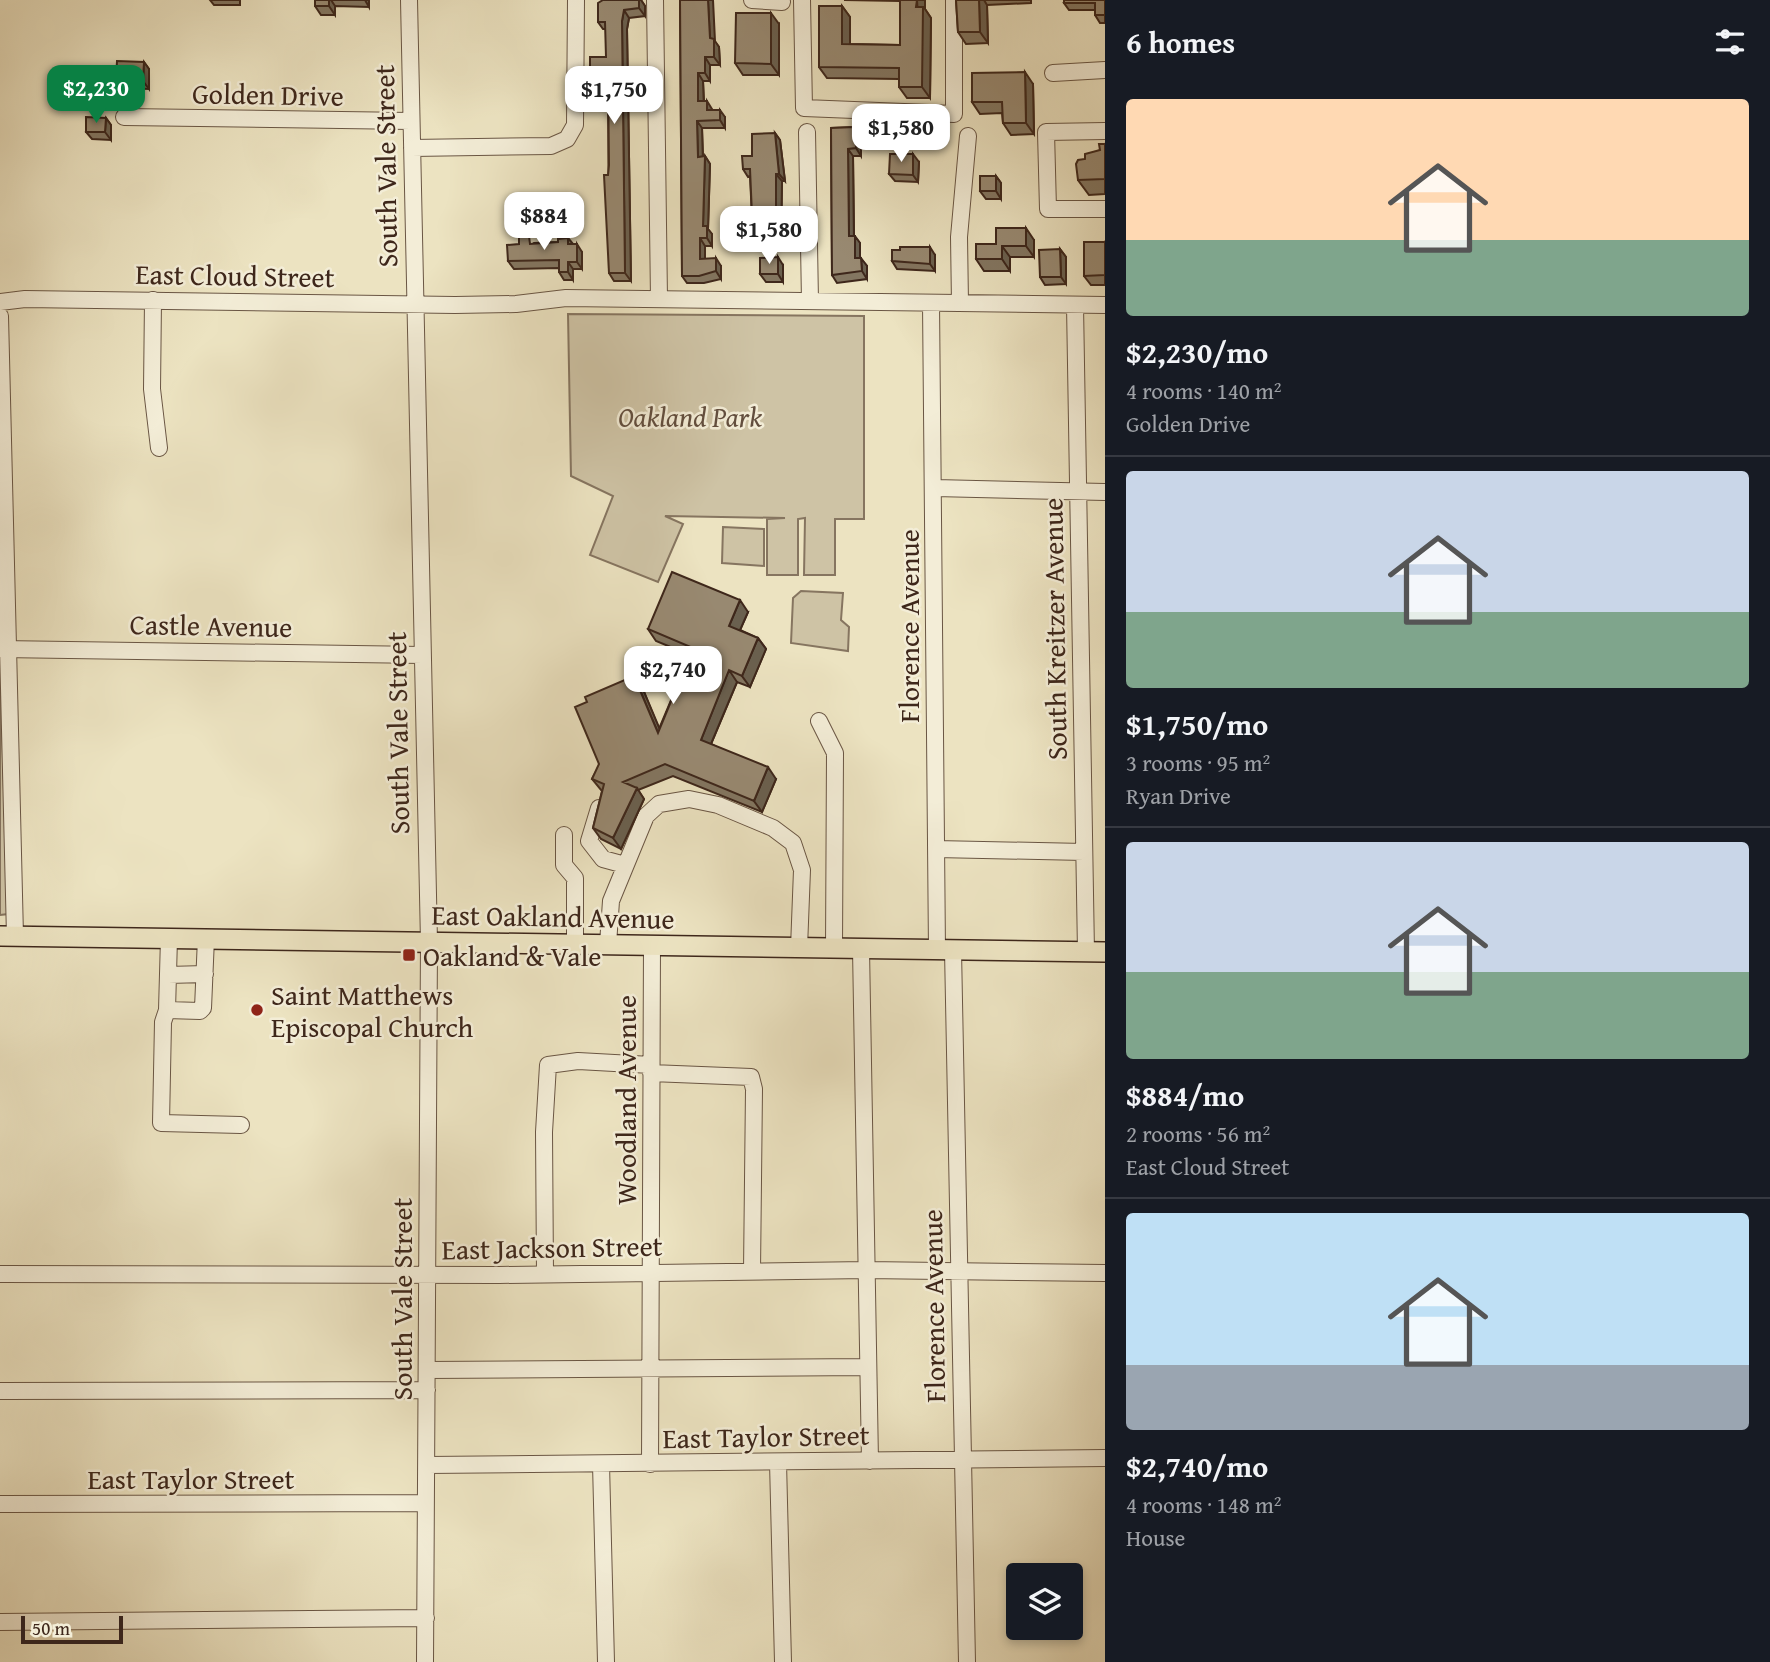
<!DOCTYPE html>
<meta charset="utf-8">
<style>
:root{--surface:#171b24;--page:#242831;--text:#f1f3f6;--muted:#9ea1a6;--line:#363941;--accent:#0b8043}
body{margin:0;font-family:"Gentium Book Plus",serif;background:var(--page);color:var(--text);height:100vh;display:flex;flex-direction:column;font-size:26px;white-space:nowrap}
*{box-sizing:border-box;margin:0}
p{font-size:23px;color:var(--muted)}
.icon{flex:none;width:38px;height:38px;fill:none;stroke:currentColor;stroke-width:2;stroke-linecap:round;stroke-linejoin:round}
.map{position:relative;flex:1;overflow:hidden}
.details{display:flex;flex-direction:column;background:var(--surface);width:665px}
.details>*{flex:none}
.buttons{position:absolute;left:1006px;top:1563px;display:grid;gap:14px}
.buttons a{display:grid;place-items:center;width:77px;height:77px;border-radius:7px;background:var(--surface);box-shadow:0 4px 10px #0003;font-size:35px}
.scale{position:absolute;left:21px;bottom:18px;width:102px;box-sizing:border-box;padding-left:7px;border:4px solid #3e271b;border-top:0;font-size:19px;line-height:24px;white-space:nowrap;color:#3e271b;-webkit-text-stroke:5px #f3edd7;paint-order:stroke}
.price{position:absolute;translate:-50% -60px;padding:0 16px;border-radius:14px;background:#fff;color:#222;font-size:23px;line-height:46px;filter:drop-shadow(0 2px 4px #0008)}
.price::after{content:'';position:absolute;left:50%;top:42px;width:21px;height:16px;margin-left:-10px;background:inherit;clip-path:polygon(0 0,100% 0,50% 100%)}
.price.on{background:var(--accent);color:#fff}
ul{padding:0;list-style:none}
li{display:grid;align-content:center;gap:14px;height:371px;padding:0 21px}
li+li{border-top:2px solid var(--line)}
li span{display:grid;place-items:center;height:217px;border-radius:7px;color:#555}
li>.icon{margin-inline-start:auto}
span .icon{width:126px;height:126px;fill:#fffc;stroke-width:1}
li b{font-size:30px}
h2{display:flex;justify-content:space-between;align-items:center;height:84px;padding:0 21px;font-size:30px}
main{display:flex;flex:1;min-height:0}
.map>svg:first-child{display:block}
.green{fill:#cec3a5;stroke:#867560;stroke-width:2}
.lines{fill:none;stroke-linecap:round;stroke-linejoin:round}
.minor-casing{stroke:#6a5644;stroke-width:18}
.major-casing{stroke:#3e271b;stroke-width:22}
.minor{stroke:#f3edd7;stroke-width:16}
.major{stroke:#ece3c1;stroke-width:19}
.wall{fill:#837661;stroke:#3e271b;stroke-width:2}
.shaded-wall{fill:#6a604f;stroke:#3e271b;stroke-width:2}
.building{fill:#988971;stroke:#3e271b;stroke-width:2}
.poi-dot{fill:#8f2418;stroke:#f3edd7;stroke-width:2.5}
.labels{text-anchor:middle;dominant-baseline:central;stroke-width:5;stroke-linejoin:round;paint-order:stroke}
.street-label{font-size:28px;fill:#3e271b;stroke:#f3edd7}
.park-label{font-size:28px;font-style:italic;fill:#624e3e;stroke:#f3edd7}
.poi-label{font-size:28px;fill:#3e271b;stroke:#f3edd7;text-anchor:start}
</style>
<main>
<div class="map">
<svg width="1105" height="1662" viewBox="0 0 1105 1662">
<rect width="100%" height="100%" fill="#ece3c1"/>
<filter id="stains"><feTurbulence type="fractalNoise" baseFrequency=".00286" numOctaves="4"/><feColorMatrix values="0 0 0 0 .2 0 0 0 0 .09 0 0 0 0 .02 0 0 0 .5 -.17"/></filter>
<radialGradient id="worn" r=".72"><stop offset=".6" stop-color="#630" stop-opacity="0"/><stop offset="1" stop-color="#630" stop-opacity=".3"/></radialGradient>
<!-- green -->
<path class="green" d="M568,314L864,316V519H835V575H804L805,518L798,519V575H767V519L785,518L665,516L683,524L658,582L590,555L613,496L571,476Z
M723,527L764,529V566L722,563Z
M801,591L843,593L841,620L849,627L848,651L791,643L793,598Z
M0,664L8,914L0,915Z"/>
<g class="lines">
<defs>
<path id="minor" d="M409,0L429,942L425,1662
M655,0L659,299
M752,0L782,2
M802,0L804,108L954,114V0
M1053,73L1105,70
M124,117L411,121
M1105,131L1046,132L1048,209H1105
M807,132L810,301
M412,148L551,146L567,139L575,125L576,0
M153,300L152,389L159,448
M0,302L25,299L455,305L516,304L566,298L1105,305
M931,303L937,950
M960,303L959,237L968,136
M1075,305L1086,952
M0,316L15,936
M935,488L1105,492
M1,649L422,655
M819,721L835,753L834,948
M599,808L589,841L603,859L625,865
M564,835V865L575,878V944
M936,849L1084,852
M169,938L167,1010L200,1011L203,1008L206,938
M608,944L611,901L646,816L659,804L689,799L718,805L773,828L793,843L802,870L799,948
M861,949L870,1461
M953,950L967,1662
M168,975L205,974
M167,1010L163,1022L161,1123L241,1125
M651,1073L751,1077L754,1089L752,1271
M0,1274L499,1275L866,1270L1105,1273
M545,1274L544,1132L548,1065L578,1061L651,1065
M427,1370L867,1367
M0,1391L427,1390
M778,1462L783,1662
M601,1464L606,1662
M650,1464L652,945
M427,1465L1105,1458
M0,1504L425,1503
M0,1622L426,1618"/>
<path id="major" d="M0,936L1105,952"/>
</defs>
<!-- minor casing -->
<use href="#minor" class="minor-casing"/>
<!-- major casing -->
<use href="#major" class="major-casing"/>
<!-- minor -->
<use href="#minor" class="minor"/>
<!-- major -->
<use href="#major" class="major"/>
</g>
<!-- wall -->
<path class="wall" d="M210,0H240V5H214Z
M315,0H369V7L335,6V15H321L315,6Z
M603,0H641L645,6V16L629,18L627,29L631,281H614L609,273L608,83H595L590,76L606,57V29H603L598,22Z
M680,0L719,47L720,65H710V81H703L704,101L712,110L725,117V128H702L703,156H705L710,164L708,229L712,234V246H705V259L721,266V279L704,283H687L682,276Z
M844,0H925V9L931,18L930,98H907L899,87V79L827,78L819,67L842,6L850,17V44L900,45V1Z
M956,0H1031V3L987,5L988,43L966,44L958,32Z
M1105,0V23H1100L1095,15V10H1069L1064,3Z
M779,24V75H743L735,63Z
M144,62L149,69V89L121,88L116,80Z
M1033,84L1034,134L1011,135L1003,123L1002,113L980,114L972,102Z
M106,118L111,125V140L92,139L86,132Z
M855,127L861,135V156H853L854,236L860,243V258L867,266V279L837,283L832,275L831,128Z
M775,133L780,140L785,181H782L781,246H758L753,238L750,176L748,177L743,169L752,156Z
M1105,144V194L1089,195L1078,180L1085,159L1100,150Z
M919,162L918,182L895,181L889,174Z
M996,176L1001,183V199H986L980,191Z
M568,238L573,244L582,252V269H573V280H564L559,272V268L514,269L508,261L534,243L558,242Z
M1034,240V257H1010V271H984L976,259L996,244Z
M1105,242V285H1091L1084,276Z
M1060,249L1066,257V284L1045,285L1040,277Z
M935,255V271L897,269L892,261Z
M783,265V282H766L760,274Z
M748,612L740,630L758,638L766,649L750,687L737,682L711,744L776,779L762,812L673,776L638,790L644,799L621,849L601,839L593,828L602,791L592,779L642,687L659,729L690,655L656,641L648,629Z"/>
<!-- shaded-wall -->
<path class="shaded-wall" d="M329,0H331L335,6V15L329,6Z
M365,0H369V7Z
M639,0H641L645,6V16L639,8Z
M708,0H713L715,41L719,47L720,65L714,57L710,38Z
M917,0H925V9L931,18L930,98L922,87Z
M979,0H984L987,5L988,43L980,32Z
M842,6L850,17V56L842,44Z
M624,10L629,18L627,29L631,281L625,273L622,21Z
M771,13L779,24V75L771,64Z
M705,57L710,65V81L705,73Z
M144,62L149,69V89L143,81Z
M1025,72L1033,84L1034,134L1026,123Z
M698,73L703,81L704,109L698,101Z
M707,101L712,109L713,118L707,110Z
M720,110L725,117V128L720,120Z
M106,118L111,125V140L105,132Z
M697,121L702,128L703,164L698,157Z
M855,127L861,135V156L856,148Z
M775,133L780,140L785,181L779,174Z
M848,149L853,156L854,243L849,236Z
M913,154L919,162L918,182L913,175Z
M705,156L710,164L708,229L712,234V246L707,238L703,226Z
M776,174L782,181L781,246L776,238Z
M996,176L1001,183V199L996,191Z
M1026,228L1034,240V257L1026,246Z
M855,236L860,243V266L855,258Z
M700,238L705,246V266L700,259Z
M577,244L582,252V269L577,262Z
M1002,246L1010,257V271L1002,259Z
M930,247L935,255V271L930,264Z
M1060,249L1066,257V284L1061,277Z
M778,257L783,265V282L778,274Z
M716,258L721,266V279L716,271Z
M861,258L867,266V279L862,271Z
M568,262L573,269V280L568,272Z
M740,600L748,612L737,637L729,626Z
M758,638L766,649L750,687L742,676Z
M729,670L737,682L708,751L701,740Z
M634,676L642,687L666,744L658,733Z
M768,767L776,779L762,812L754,801Z
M637,788L644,799L621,849L613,838Z"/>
<!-- building -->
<path class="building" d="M315,0H329V6H315Z
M603,0H639V8L624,10L622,21L625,273H609L604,175H608L609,165L608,76H590V57H606L605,22H598V3Z
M680,0H708L710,38L714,39V57H705V73H698V101H707V110H720V120L697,121L698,157L705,156L703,226H707V238H700V259L716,258V271L699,276H682Z
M900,0H917L916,7H923L922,87H899V68L819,67V6H842V44L900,45Z
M956,0H979L980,32H958Z
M1064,0H1105V15H1095V3H1064Z
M736,13H771V64L735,63Z
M117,61L144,62L143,81L116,80Z
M1025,72L1026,123H1003L1002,102H972V73Z
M86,117L106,118L105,132H86Z
M855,127L856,148L848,149L849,236H855V258H861L862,271L832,275L831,128Z
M775,133L779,174H776V238H753L750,169H743L742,156H752V134Z
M1099,144H1105V179L1078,180L1076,164L1078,160L1085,159V154L1100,150Z
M890,154H913V175L889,174Z
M980,176H996V191H980Z
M996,228H1026V246H1002V259H976V244H996Z
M519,236H529L530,244L558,242V239L568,238V244H577V262H568V272H559V260L508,261L507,245L519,244Z
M1084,242H1105V275L1084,276Z
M900,247H930V264L892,261V250H900Z
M1060,249L1061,277H1040L1039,250Z
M778,257V274H760V258Z
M672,572L740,600L729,626L758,638L742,676L729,670L701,740L768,767L754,801L665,764L623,782L637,788L613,838L593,828L604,784L592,779L599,764L575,707L587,702L585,697L634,676L658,733L693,648L648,629Z"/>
<!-- markers -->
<g class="poi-dot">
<rect x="402" y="948" width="14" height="14" rx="3.5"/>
<circle cx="257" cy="1010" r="7"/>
</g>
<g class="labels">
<!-- street labels -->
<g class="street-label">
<text transform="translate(268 94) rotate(1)">Golden Drive</text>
<text transform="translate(385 166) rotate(-91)">South Vale Street</text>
<text transform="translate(235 275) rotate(1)">East Cloud Street</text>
<text transform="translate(211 625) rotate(1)">Castle Avenue</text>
<text transform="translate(908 626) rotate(-90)">Florence Avenue</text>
<text transform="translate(1054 629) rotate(-91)">South Kreitzer Avenue</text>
<text transform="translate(397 733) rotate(-91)">South Vale Street</text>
<text transform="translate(553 916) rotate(1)">East Oakland Avenue</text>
<text transform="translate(625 1100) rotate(-90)">Woodland Avenue</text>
<text transform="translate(552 1247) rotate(-1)">East Jackson Street</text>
<text transform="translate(401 1299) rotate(-90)">South Vale Street</text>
<text transform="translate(933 1306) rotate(-91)">Florence Avenue</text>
<text transform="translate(766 1436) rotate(-1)">East Taylor Street</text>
<text x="191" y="1478">East Taylor Street</text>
</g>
<!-- park labels -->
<g class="park-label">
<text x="690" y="416">Oakland Park</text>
</g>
<!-- poi labels -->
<g class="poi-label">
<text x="423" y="955">Oakland &amp; Vale</text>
<text x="271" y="994">Saint Matthews<tspan x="271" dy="32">Episcopal Church</tspan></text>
</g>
</g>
<rect width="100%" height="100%" filter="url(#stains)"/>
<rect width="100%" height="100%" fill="url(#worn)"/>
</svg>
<div class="buttons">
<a><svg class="icon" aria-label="layers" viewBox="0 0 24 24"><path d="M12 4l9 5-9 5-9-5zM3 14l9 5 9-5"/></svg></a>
</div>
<div class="scale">50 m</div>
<b class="price on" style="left:96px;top:125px">$2,230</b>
<b class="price" style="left:614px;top:126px">$1,750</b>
<b class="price" style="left:901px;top:164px">$1,580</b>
<b class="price" style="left:544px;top:252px">$884</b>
<b class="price" style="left:769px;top:266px">$1,580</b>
<b class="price" style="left:673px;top:706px">$2,740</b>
</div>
<section class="details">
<h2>6 homes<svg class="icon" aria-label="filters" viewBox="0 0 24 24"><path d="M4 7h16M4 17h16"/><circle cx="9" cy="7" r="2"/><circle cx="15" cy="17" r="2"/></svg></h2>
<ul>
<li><span style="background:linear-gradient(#ffd9b3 65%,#7fa58c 0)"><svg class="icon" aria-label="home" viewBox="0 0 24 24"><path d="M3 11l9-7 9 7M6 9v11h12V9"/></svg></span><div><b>$2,230/mo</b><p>4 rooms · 140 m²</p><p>Golden Drive</p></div></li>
<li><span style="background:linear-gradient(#c9d6e8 65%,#7fa58c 0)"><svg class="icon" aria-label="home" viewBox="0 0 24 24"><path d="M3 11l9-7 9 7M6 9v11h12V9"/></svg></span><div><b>$1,750/mo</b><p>3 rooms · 95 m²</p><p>Ryan Drive</p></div></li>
<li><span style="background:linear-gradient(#c9d6e8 60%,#7fa58c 0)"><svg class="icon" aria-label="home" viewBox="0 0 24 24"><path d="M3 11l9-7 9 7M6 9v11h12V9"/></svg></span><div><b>$884/mo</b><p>2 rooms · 56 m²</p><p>East Cloud Street</p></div></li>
<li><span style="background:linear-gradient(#bfe0f5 70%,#9aa5b1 0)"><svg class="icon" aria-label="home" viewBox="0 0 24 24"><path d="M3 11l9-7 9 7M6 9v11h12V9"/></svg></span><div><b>$2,740/mo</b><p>4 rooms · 148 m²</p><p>House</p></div></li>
</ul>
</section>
</main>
